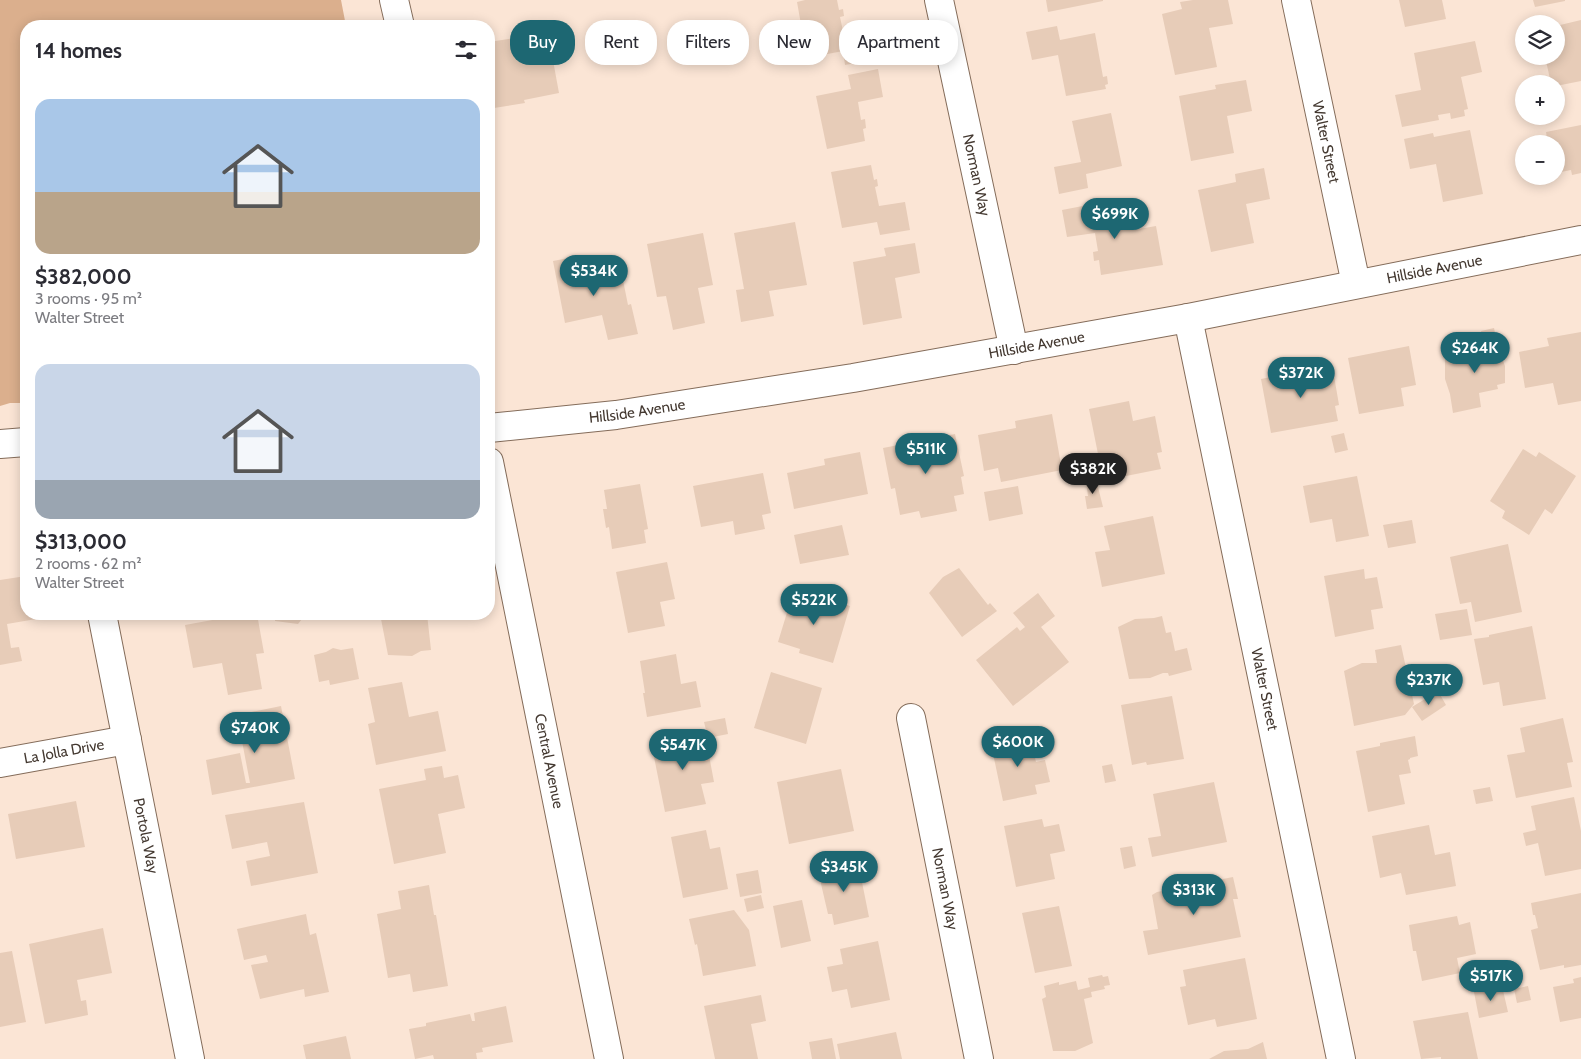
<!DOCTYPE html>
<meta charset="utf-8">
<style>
:root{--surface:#fff;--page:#f2f2f3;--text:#2b2b33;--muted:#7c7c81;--accent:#1d6772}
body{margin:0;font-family:Cabin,sans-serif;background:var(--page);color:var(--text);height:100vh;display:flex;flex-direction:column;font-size:19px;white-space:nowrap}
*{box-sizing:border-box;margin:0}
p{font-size:16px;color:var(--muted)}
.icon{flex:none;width:28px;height:28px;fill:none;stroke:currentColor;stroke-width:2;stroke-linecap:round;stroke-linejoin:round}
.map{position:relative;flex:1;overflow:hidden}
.drawer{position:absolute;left:20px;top:20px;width:475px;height:600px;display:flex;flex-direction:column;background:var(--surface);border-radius:20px;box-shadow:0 2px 12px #0003}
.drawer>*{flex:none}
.banner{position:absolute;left:510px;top:20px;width:475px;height:45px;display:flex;gap:10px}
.controls{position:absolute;left:1515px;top:15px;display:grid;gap:10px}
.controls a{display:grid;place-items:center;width:50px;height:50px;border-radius:50%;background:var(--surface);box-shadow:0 2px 12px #0003;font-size:25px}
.price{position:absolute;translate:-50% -42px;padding:0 11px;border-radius:18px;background:var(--accent);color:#fff;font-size:16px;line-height:32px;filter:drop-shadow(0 1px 2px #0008)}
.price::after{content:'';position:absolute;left:50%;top:30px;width:15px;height:11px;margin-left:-8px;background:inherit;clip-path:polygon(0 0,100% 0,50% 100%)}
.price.active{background:#222;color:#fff}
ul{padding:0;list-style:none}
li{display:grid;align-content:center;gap:10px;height:265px;padding:0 15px}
li span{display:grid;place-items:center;height:155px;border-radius:15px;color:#555}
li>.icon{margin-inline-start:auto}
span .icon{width:90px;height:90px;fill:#fffc;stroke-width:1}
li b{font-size:21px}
h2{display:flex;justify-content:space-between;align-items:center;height:60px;padding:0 15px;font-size:21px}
.tag{padding:0 18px;border-radius:20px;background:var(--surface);box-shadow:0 2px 12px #0003;font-size:18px;line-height:45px}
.tag.active{background:var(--accent);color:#fff}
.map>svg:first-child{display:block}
.green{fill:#dbaf8d}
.building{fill:#e7ccb8}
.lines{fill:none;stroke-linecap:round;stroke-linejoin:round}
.street-casing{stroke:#846c5a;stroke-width:30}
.secondary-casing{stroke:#846c5a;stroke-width:30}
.street{stroke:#fff;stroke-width:28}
.secondary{stroke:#fff;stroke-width:28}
.labels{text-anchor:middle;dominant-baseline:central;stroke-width:4;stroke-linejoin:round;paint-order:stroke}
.street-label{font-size:15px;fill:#443931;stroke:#fbe5d5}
</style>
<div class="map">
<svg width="1581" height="1059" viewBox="0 0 1581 1059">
<rect width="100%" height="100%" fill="#fbe5d5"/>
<!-- green -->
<path class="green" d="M0,0H341L346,26H26V403H10L0,406Z"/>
<!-- building -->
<path class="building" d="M805,0H837L839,10L843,9L844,16L840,17L844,36L871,31L876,59L845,65L843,51L807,58L797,2Z
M1046,0H1103V1L1048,12Z
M1193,0H1228L1233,24L1209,28L1217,67L1175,75L1162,14L1182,9L1180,2Z
M1399,0H1442L1446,19L1405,27Z
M1533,0H1565V1L1535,7Z
M1581,20V81L1556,86V84H1551L1545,56H1556V26Z
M1057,26L1060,40L1095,33L1103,77L1107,76L1108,84L1105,85L1106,89L1066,96L1058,55L1032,60L1026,32Z
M548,33L559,93L524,100L525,103L494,108L489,80V42Z
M1475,41L1482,72L1461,77L1468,109L1464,110L1465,116L1451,119L1450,113L1438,115L1439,120L1402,127L1395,95L1421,90L1414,53Z
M878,69L883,97L858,102L861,120L865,119L866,128L863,129L865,141L827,149L816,96L851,89L848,75Z
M1246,80L1252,111L1227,116L1234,153L1191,161L1179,96L1216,89L1215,85Z
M1111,113L1122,166L1086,174L1088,188L1059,194L1054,167L1081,162L1072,121Z
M1581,125V173L1572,175L1571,170L1556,173V144H1548L1546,132Z
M1470,130L1483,194L1443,202L1436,164L1410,169L1404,139L1433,133L1434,137Z
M871,165L874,180L877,179L878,186L875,187L879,206L905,202L910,230L880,235L877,222L842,228L831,172Z
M1264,168L1270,199L1246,204L1254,243L1211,252L1198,190L1236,182L1235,174Z
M1093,204L1095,218L1131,212L1133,230L1156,226L1163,265L1101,275L1099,260L1094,261L1093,252L1098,251L1095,233L1067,237L1062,210Z
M795,222L807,285L769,291L774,316L741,322L736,290L744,289L734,233Z
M703,233L713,285L698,288L705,323L673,330L666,296L657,297L647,244Z
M915,243L920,273L895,278L902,318L863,325L853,262L886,256L884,248Z
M584,255L588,276L621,270L628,305L631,304L638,334L608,340L602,315L565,323L553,261Z
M1494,328L1498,347L1505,366V383L1497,385L1498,389L1479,393L1481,407L1453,413L1450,394L1445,379V360L1474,354V353L1485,350L1481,331Z
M1581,332V401L1558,405L1553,383L1525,388L1519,352L1549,346L1547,338Z
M1409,346L1416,385L1401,388L1404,406L1359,414L1348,358Z
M1332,364L1339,405L1335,406L1338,421L1271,433L1261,379Z
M1129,401L1133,421L1155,416L1162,452L1157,453L1161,469L1121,477L1118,461L1100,464L1089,409Z
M1052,414L1062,470L1001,482L998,468L984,471L978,435L1016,428L1015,421Z
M1344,433L1348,450L1335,453L1331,436Z
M955,434L964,476L961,477L964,494L954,496L957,511L921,518L919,511L900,515L895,488L891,489L883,448Z
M1523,449L1536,457L1539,452L1576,476L1552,514L1545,509L1529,535L1502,518L1505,511L1490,501Z
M860,452L868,494L794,509L787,473L825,465L824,459Z
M763,473L771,513L762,515L765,529L735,535L733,521L701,527L693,486Z
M1357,476L1369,536L1336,542L1332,519L1310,523L1303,486Z
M1096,479L1103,507L1087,509L1085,496H1088L1086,481Z
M640,484L648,529L644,530L646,543L612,549L609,527L606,528L603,509H607L604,490Z
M1018,486L1023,514L989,521L984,492Z
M1153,516L1165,574L1102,587L1095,552L1110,550L1104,526Z
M1412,520L1416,543L1388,548L1383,525Z
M842,525L849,555L800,564L794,535Z
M1508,544L1522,612L1475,622L1471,602L1460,604L1450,557Z
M667,562L675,599L660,602L665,626L628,633L616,572Z
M959,568L988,605L990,603L997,611L962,637L929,593L943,577Z
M1364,569L1365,579L1377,577L1383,608L1371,610L1374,629L1335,637L1324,576Z
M26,576V614H41L42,618L7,624L11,648L19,647L22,661L0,665V580Z
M793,593L816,596L850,606L833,663L799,653L800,649L778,642Z
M1038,593L1055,616L1041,627L1069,662L1013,706L976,660L1017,627L1020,631L1025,627L1013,613Z
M1467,609L1472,635L1440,640L1435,614Z
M245,614H257L264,653L256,654L262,689L228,695L222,663L193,668L185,625Z
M275,614H303L302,619L298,624L275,621Z
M380,614H427L431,650L421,651L412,656L388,655Z
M1162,616L1166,633L1171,632L1175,651L1187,648L1192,670L1169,676L1168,673H1163L1150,678L1129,679L1118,627L1135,619L1154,618Z
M1532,626L1546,699L1503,706L1499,682L1483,685L1474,639L1489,637V635Z
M1401,645L1414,704L1405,715L1354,726L1344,671L1362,663H1377L1375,650Z
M333,648L341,650L353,648L359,679L330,685L329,680L319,682L314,655L326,652Z
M676,654L681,684L696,681L701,707L647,717L643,693H645L640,661Z
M771,672L822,688L806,744L754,728Z
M402,682L409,717L438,711L446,751L376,765L368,724L375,722L368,688Z
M1438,691L1446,705L1422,721L1412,707Z
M1172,696L1184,759L1147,765L1146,762L1132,765L1121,705Z
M281,706L295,779L212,795L206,760L240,753L246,783H250L237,715Z
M725,718L728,734L708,738L704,722Z
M1563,718L1573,762L1567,763L1572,787L1516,798L1507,755L1525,752L1520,728Z
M690,734L691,737L705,734L714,782L701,784L706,804L665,812L651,742Z
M1030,736L1036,762L1045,760L1050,782L1035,785L1037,794L1003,801L991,744Z
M1415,736L1418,756L1410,758V759L1408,760L1411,773L1399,775L1405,804L1368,812L1356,751L1380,746V743Z
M1112,764L1116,781L1105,783L1102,766Z
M442,766L444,778L458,775L465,808L438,814L446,853L394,864L379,789L426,780L424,769Z
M841,769L854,831L789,844L777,782Z
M1214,782L1227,842L1152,857L1148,838L1161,836L1153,794Z
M1490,787L1493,801L1476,804L1473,790Z
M1574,797L1581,831V869L1545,876L1538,843L1526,846L1523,833L1536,830L1531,806Z
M76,801L85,847L16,859L8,814Z
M304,802L318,873L251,886L246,861L270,856L267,842L232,849L225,815Z
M1042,819L1044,827L1059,824L1065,851L1050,854L1055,879L1016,887L1004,826Z
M1429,825L1435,855L1450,852L1456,886L1406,895L1401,873L1380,878L1372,836Z
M706,830L710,849L720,847L728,889L683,898L671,837Z
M1132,846L1136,866L1124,869L1120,848Z
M858,862L869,917L834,925L832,914H828L818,871Z
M758,870L762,893L740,897L736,874Z
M1233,877L1238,899H1233L1241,937L1148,955L1143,931L1158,929L1152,895L1157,892Z
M429,885L434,915H436L448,986L413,992L410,974L388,978L377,914L401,909L398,891Z
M1581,893V965L1564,968V965L1540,970L1531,930L1538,928L1535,915H1533L1531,903Z
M761,895L764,908L747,912L744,899Z
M802,900L811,941L781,948L773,906Z
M1059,906L1072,966L1035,973L1022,913Z
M734,910L749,930L756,966L703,976L697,944L695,945L689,919Z
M306,914L310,935L316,933L329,992L305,997L304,989L260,999L251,965L268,962L266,955L244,960L237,929Z
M1457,916L1459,925L1470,922L1476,954L1457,958L1460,973L1422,981L1416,951H1413L1409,925Z
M103,928L112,973L77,980L81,1001L86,1000L88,1015L45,1024L29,944Z
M878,941L890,1000L851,1008L847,989L832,992L827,967L843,964L840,949Z
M12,951L26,1022L0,1027V953Z
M1245,958L1257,1019L1217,1027L1215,1019L1188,1025L1180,987L1186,986L1183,970Z
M1102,975L1103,977L1108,976L1110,985L1104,986L1105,989L1091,992L1092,997L1084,999L1093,1043L1075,1051H1053L1042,999L1046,997L1044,986L1059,982V985L1076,981L1078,990L1090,987L1088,978Z
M1581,977V1018L1560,1022L1553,987L1574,983L1573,979Z
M1502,986L1508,1012L1479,1018L1474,992Z
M1528,986L1531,1000L1517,1003L1514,989Z
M761,995L766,1021L751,1024L758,1059H715L704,1006Z
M506,1006L513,1042L482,1048L483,1052L476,1053L477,1059H434L433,1055L415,1059L409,1029L426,1026V1023L470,1014L472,1021H475L474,1013Z
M1468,1012L1478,1059H1441V1057L1421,1059L1413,1021Z
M896,1032L902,1059H840L837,1044Z
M346,1036L351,1059H306L303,1045Z
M832,1038L836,1059H812L809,1042Z
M1263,1042L1267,1059H1209L1224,1051L1248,1049Z"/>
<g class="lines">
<defs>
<g id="street">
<path id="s1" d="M939,0L1014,350"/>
<path id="s2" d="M1296,0L1356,284"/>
<path id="s3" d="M1188,318L1341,1059"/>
<path id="s4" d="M489,428L616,415L853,378L1188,318L1581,240"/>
<path id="s5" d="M102,614L190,1059"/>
<path id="s6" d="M911,718L979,1059"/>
<path id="s7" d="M0,763L127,740"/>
</g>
<g id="secondary">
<path d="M394,0L400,26"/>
<path d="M0,444L26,442"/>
<path id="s8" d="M489,462L609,1059"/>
</g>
</defs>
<!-- street casing -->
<use href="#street" class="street-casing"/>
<!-- secondary casing -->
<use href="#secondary" class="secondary-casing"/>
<!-- street -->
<use href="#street" class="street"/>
<!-- secondary -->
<use href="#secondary" class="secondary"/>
</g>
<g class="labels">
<!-- street labels -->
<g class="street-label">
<text stroke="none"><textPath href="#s2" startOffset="145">Walter Street</textPath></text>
<text stroke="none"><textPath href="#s1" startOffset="179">Norman Way</textPath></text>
<text stroke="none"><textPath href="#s4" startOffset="959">Hillside Avenue</textPath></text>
<text stroke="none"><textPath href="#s4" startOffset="554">Hillside Avenue</textPath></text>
<text stroke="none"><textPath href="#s4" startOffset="149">Hillside Avenue</textPath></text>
<text stroke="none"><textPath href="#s3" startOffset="379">Walter Street</textPath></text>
<text stroke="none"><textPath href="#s7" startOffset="65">La Jolla Drive</textPath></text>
<text stroke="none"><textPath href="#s8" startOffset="305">Central Avenue</textPath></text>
<text stroke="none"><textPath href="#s5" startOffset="226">Portola Way</textPath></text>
<text stroke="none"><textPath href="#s6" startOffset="174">Norman Way</textPath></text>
</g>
</g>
</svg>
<div class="controls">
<a><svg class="icon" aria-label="layers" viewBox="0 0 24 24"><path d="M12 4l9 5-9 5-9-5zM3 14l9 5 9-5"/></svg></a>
<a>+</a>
<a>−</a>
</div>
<b class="price" style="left:1115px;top:240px">$699K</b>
<b class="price" style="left:594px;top:297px">$534K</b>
<b class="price" style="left:1475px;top:374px">$264K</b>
<b class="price" style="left:1301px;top:399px">$372K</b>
<b class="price" style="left:926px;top:475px">$511K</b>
<b class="price active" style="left:1093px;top:495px">$382K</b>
<b class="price" style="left:814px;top:626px">$522K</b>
<b class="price" style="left:1429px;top:706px">$237K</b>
<b class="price" style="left:255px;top:754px">$740K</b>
<b class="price" style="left:1018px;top:768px">$600K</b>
<b class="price" style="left:683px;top:771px">$547K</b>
<b class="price" style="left:844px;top:893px">$345K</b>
<b class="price" style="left:1194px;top:916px">$313K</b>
<b class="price" style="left:1491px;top:1002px">$517K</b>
<div class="banner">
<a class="tag active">Buy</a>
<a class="tag">Rent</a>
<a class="tag">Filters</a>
<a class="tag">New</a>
<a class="tag">Apartment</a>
</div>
<section class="drawer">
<h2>14 homes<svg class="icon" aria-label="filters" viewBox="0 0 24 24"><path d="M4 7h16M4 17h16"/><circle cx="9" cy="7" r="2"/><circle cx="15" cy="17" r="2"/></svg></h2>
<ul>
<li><span style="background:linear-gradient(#a9c7e8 60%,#b9a48a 0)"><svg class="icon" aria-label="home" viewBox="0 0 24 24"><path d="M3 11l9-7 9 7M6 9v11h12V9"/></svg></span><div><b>$382,000</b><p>3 rooms · 95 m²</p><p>Walter Street</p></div></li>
<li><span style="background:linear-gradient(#c9d6e8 75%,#9aa5b1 0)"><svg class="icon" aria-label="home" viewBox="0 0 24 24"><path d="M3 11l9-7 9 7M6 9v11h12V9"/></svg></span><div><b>$313,000</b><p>2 rooms · 62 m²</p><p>Walter Street</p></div></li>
</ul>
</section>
</div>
